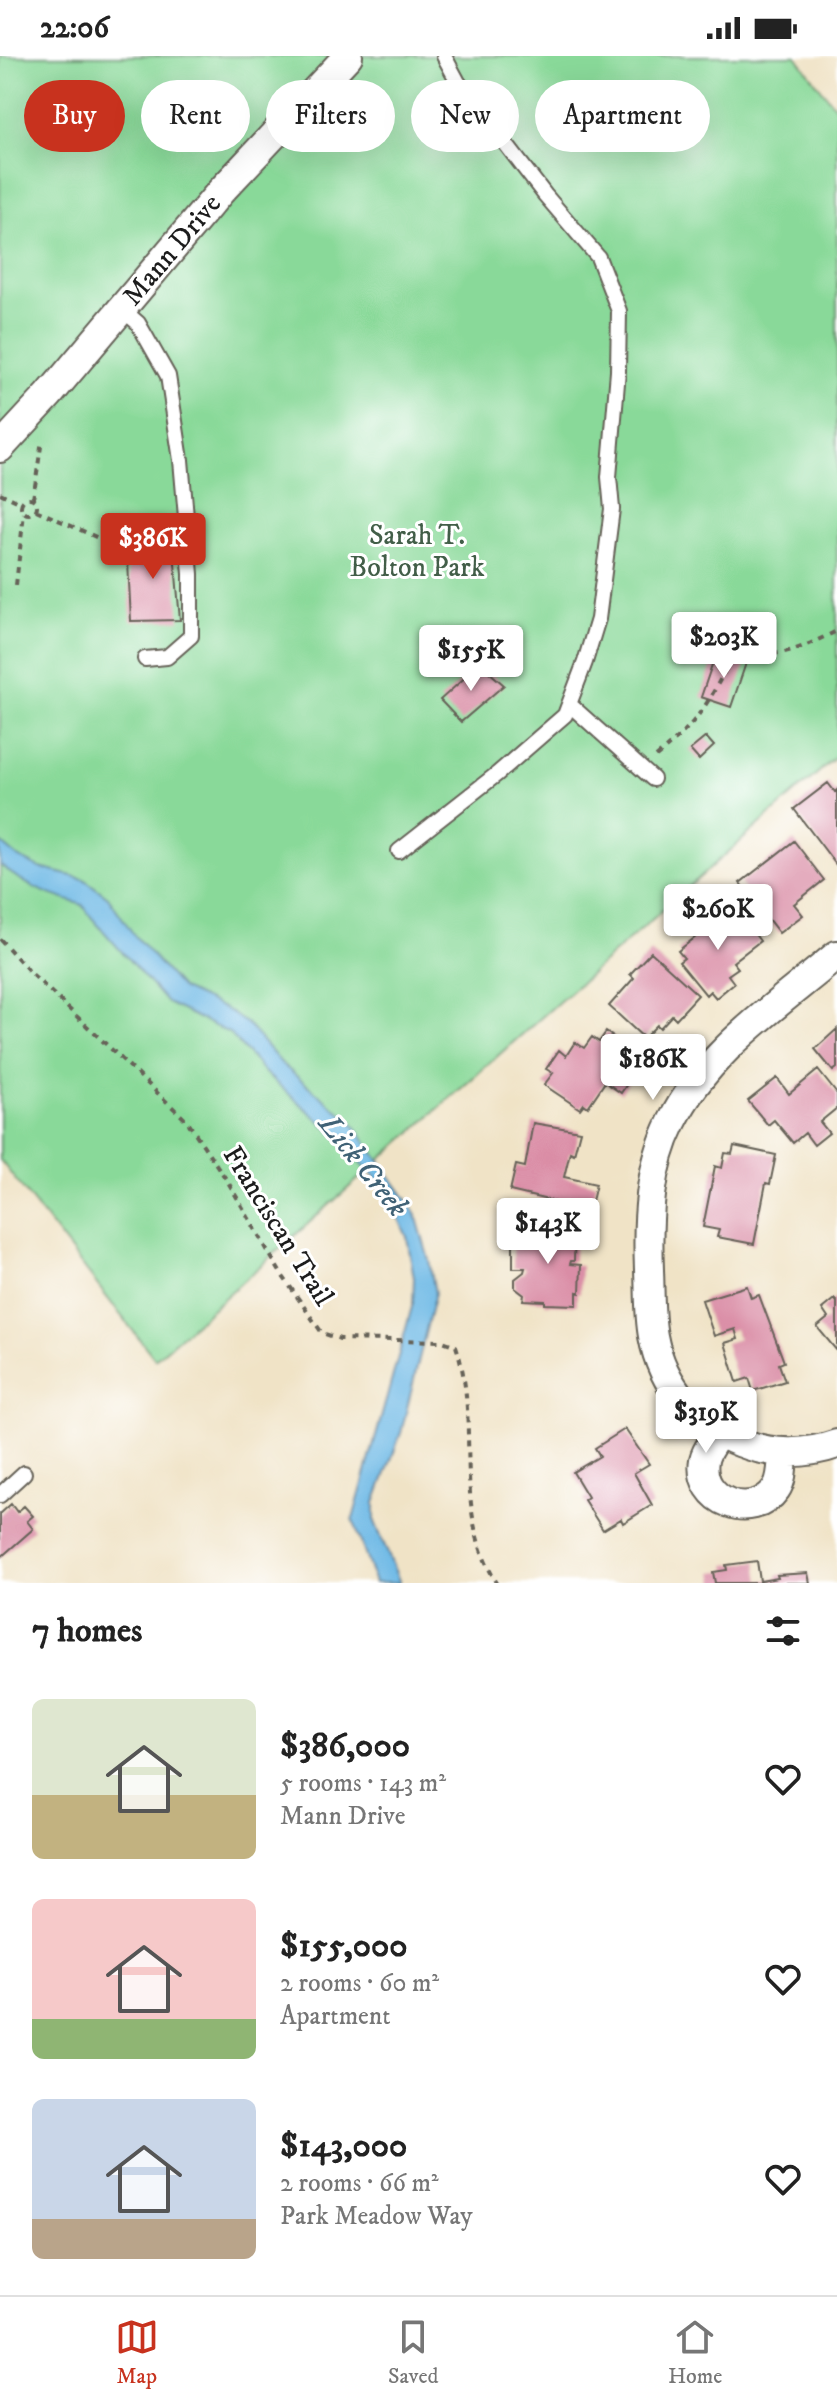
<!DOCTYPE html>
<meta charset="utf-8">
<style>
:root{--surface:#fff;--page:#f2f2f2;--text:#222;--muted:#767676;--line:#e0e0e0;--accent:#c8321e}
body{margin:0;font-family:"IM FELL DW Pica",serif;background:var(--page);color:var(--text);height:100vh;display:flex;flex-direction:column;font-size:30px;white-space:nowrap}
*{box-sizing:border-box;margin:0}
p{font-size:26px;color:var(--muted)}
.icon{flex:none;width:44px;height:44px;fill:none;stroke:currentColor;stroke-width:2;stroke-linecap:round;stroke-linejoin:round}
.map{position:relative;height:1527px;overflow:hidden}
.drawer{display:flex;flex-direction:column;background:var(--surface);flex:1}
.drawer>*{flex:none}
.hud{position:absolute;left:24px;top:24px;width:790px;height:72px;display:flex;gap:16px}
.price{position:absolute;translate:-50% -68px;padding:0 18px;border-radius:8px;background:#fff;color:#222;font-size:26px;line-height:52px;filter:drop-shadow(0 2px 4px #0008)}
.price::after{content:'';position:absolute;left:50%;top:48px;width:24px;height:18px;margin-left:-12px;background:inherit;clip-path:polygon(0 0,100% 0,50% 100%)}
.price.selected{background:var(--accent);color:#fff}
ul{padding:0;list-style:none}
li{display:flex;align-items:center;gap:24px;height:200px;padding:0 32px}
li span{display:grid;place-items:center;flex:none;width:224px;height:160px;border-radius:12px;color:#555}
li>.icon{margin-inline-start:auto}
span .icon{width:96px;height:96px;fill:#fffc;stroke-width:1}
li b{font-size:34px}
h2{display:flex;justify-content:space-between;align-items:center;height:96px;padding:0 32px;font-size:34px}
.chip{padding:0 28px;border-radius:36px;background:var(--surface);box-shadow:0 8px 32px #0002;font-size:28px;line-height:72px}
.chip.selected{background:var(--accent);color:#fff}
.status{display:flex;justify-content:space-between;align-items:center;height:56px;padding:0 40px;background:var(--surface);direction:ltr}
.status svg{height:22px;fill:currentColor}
.tab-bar{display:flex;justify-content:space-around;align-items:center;height:112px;border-top:2px solid var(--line);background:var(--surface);font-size:22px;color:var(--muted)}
.tab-bar a{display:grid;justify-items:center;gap:4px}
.tab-bar .selected{color:var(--accent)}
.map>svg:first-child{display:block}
.green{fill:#89d999;stroke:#527a5a;stroke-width:2}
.water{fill:#6cb8e5;stroke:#446a80;stroke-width:2}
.building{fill:#da8da6}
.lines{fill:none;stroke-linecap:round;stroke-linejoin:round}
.lane-casing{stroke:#666258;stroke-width:18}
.street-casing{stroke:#666258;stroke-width:32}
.path{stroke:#666258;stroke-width:4;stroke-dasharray:6 6;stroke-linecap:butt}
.lane{stroke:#fff;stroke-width:14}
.street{stroke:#fff;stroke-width:28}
.labels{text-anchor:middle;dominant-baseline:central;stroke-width:6;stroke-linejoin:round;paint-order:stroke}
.street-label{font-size:28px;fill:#1c1c1c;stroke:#fff}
.park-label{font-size:28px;fill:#425e48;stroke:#fff}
.water-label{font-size:30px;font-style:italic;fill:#406276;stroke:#fff}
</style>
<div class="status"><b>22:06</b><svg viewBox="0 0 49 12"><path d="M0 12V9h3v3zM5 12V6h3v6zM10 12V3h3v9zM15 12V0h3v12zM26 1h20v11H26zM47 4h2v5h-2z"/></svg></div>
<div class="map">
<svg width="837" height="1527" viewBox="0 0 837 1527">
<rect width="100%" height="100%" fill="#fff"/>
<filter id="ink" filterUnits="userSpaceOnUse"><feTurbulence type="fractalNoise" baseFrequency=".0125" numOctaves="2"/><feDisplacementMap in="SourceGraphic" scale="16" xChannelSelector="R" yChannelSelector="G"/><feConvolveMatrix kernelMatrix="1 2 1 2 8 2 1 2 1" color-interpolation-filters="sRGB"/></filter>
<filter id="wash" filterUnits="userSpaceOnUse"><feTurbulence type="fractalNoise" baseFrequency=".006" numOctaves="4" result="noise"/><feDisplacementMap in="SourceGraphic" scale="32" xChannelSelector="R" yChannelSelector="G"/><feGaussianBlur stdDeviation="1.8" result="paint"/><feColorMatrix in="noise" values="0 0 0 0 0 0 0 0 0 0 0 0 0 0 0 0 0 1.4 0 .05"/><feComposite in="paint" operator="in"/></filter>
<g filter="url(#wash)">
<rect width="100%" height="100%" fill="#f0e3c6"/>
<!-- green -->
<path class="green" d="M0,0H796L837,53V700L155,1303L0,1104Z"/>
<!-- water -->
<path class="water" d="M0,786L19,802L40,812L84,823L108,841L134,879L182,933L224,952L247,968L283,1009L352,1066L415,1155L429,1204L435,1237L401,1377L375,1447V1466L400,1527H375L353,1463L413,1247L414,1222L407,1181L396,1156L374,1120L334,1077L266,1018L229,977L167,947L91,861L83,849C50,839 28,832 0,809Z"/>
<g id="blocks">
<!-- building -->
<path class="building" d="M173,485L180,564L131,565L127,486Z
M716,597L746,607L731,651L701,641Z
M480,608L504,629L461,666L440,644Z
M706,681L714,690L699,704L690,694Z
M828,727L835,736L837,734V810L794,753Z
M794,785L824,824L794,848L803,859L779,877L740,827Z
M720,853L728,863L737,855L760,885L733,906L738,912L728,919L734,927L716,942L710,935L706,939L679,906L684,902L678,895L710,870L706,864Z
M651,896L698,939L676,963L672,959L660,972L657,969L644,982L609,950L634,922L630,918Z
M837,973V1012L833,1015L815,993Z
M606,976L644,1002L621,1037L605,1026L588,1051L584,1048L580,1053L544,1029L553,1017L546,1013L559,994L566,1000L575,986L584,992L592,981L599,986Z
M818,1014L837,1038V1052L820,1066L829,1077L814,1089L805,1077L793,1087L774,1064L768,1069L748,1045L777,1022L789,1038Z
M533,1067L580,1075L574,1098L570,1096L564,1121L596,1128L590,1154L510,1135L516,1109L525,1111Z
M734,1090L776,1099L770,1128L766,1127L754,1188L717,1181L719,1174L703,1171L715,1110L722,1112L725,1097L732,1098Z
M525,1172L575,1173L574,1205H571L570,1208L581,1209L580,1237L577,1236V1249L545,1248V1245L523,1244L524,1239L515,1232V1223L524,1216L525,1212H513V1188H524Z
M747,1230L751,1242L759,1239L784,1306L779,1308L785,1325L753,1335L749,1322L737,1326L725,1287L738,1283L735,1273L714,1280L702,1244Z
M834,1243L837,1246V1295L817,1271L828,1262L822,1253Z
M625,1373L649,1408L634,1417L652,1449L623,1467L621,1463L603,1474L584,1444L588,1441L573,1416L600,1400L595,1392Z
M11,1448L17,1456L24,1450L33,1460L27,1465L33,1473L0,1502V1458Z
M757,1505L760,1525L778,1522L777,1519L808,1517L810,1527H715L713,1516L727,1514L726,1509Z"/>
</g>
</g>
<g filter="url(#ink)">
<use href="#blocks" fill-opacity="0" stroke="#666258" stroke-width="2"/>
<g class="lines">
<defs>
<path id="lane" d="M122,253L138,267L168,320L181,404L191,518V580L167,601L145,603
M569,648L653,723
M399,795L497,718L565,659L585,606L598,563L612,453L609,421L618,315L619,255L598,201L545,139L458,26L444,0
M0,1439L24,1417"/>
<path id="street" d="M0,392L49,339L221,135L348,0
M837,899C778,949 707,995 672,1066C649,1112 647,1163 649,1214C650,1236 649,1259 653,1280C662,1329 696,1370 742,1387C772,1399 806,1399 837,1388
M719,1377C714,1385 706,1394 704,1404C697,1446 753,1466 776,1433C783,1423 782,1408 783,1396"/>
</defs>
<!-- lane casing -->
<use href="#lane" class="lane-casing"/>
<!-- street casing -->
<use href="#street" class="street-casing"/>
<!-- path -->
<path class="path" d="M0,437L21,447
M21 450a8 8 0 1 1 16 0a8 8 0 1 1-16 0Z
M33,443L42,384
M36,454L125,494
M16,529L24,457
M656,701C697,667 708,649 731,602C742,594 757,599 769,598C794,597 815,585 837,575
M0,883L30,916L187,1065L228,1126L280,1216L322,1277L340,1283L443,1285L456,1290C482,1367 450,1453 497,1527"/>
<!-- lane -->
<use href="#lane" class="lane"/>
<!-- street -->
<use href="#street" class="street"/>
</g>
</g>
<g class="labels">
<!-- street labels -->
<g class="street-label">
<text transform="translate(172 194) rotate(-50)">Mann Drive</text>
<text transform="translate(278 1170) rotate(58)">Franciscan Trail</text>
</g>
<!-- park labels -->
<g class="park-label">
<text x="417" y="479">Sarah T.<tspan x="417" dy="32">Bolton Park</tspan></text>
</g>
<!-- water labels -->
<g class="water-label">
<text transform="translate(363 1110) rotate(51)">Lick Creek</text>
</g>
</g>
</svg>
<b class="price selected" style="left:153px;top:525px">$386K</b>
<b class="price" style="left:724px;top:624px">$203K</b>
<b class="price" style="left:471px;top:637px">$155K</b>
<b class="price" style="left:718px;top:896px">$260K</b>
<b class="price" style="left:653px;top:1046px">$186K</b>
<b class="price" style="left:548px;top:1210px">$143K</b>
<b class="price" style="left:706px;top:1399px">$319K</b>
<div class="hud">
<a class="chip selected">Buy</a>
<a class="chip">Rent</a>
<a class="chip">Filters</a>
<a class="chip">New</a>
<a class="chip">Apartment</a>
</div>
</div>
<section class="drawer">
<h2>7 homes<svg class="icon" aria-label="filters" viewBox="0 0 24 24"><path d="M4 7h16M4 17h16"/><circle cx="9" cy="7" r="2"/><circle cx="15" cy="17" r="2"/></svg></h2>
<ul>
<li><span style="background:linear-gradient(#dfe7d0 60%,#c2b280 0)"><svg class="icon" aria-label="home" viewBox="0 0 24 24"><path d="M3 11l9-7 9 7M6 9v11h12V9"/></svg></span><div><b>$386,000</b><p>5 rooms · 143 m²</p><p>Mann Drive</p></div><svg class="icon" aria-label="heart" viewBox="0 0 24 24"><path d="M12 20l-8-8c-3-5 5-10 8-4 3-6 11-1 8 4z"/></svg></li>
<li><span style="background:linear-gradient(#f6c9c9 75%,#8fb573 0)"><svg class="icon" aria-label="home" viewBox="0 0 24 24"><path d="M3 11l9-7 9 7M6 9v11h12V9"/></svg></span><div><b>$155,000</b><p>2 rooms · 60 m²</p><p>Apartment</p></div><svg class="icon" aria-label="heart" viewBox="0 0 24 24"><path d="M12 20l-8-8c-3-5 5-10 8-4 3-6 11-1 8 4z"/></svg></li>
<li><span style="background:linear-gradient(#c9d6e8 75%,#b9a48a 0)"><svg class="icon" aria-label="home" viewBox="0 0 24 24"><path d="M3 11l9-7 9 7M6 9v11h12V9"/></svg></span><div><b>$143,000</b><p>2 rooms · 66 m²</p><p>Park Meadow Way</p></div><svg class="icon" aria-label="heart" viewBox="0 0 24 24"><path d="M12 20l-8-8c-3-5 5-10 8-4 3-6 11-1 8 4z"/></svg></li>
</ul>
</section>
<nav class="tab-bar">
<a class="selected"><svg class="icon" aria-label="map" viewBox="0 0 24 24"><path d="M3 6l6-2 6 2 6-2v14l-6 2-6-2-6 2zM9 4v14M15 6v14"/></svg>Map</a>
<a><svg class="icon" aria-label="saved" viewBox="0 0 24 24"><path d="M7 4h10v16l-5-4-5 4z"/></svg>Saved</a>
<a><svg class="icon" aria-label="home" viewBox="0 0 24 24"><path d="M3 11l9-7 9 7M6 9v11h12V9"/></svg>Home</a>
</nav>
